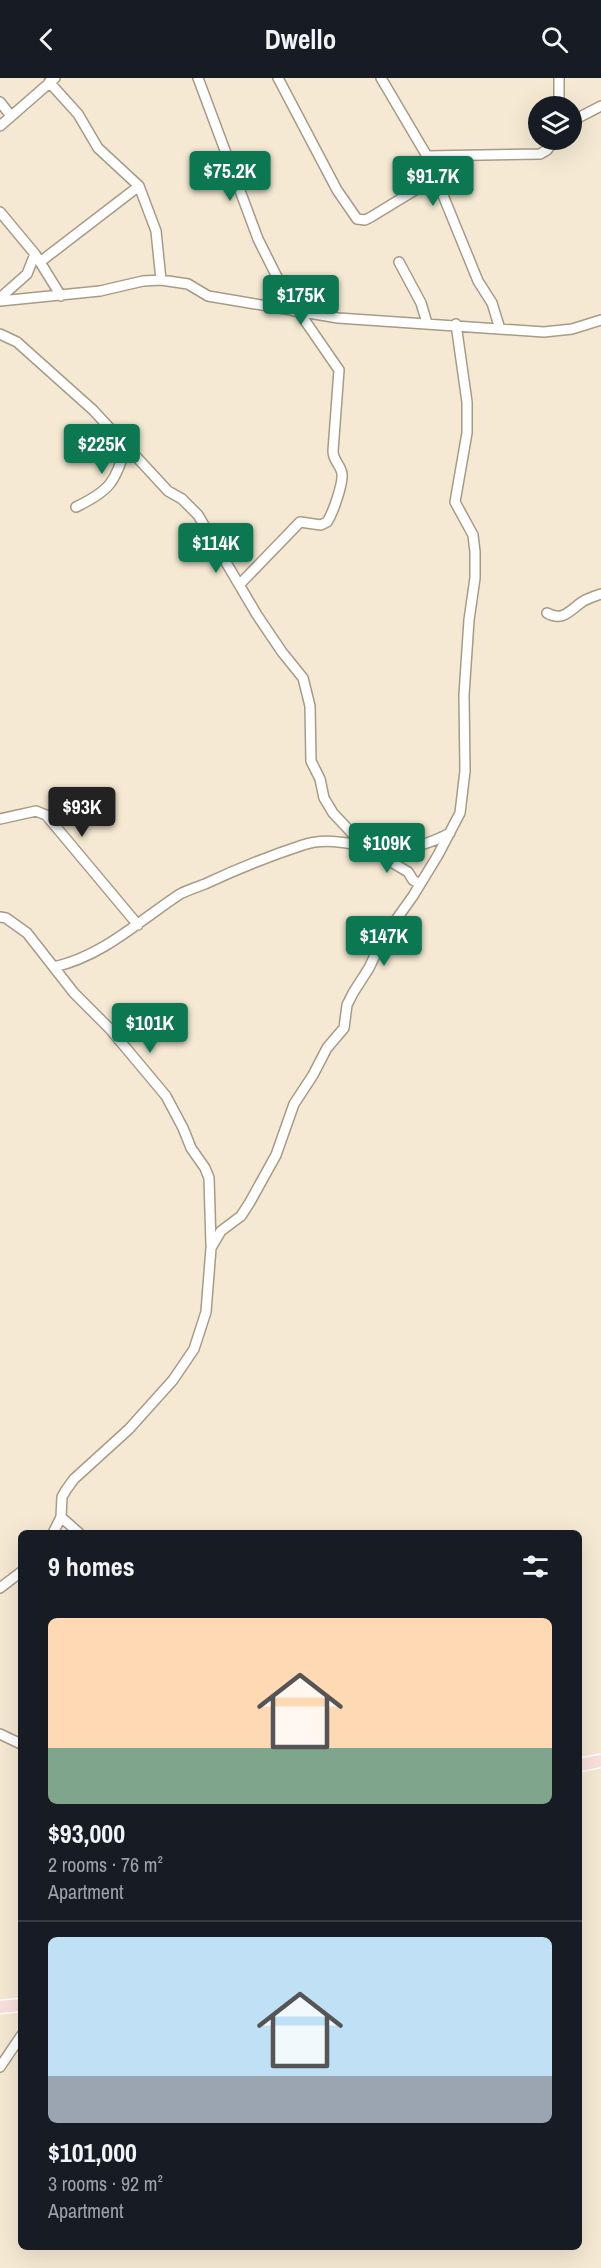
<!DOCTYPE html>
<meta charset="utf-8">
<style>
:root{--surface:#171b24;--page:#242831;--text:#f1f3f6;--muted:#9ea1a6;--line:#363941;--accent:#0c7851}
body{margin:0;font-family:"Archivo Narrow",sans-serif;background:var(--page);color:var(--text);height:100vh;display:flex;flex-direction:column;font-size:22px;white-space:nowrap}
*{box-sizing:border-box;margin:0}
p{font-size:20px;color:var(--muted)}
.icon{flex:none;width:33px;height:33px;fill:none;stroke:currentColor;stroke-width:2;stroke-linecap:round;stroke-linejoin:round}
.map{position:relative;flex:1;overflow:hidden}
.panel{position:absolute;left:18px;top:1452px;width:564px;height:720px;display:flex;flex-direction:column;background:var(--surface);border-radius:9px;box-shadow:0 6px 24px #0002}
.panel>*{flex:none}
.tools{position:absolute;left:528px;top:18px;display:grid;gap:12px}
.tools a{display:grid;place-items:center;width:54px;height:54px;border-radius:50%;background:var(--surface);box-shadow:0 6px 24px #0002;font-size:30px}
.price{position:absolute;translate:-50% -51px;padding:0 14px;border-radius:6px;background:var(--accent);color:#fff;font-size:20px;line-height:39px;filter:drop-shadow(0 2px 3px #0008)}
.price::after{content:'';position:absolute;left:50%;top:36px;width:18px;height:14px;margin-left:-9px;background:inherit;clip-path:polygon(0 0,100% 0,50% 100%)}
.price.selected{background:#222;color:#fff}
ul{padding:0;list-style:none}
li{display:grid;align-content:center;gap:12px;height:318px;padding:0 30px}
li+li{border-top:2px solid var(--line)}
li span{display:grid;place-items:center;height:186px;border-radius:9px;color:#555}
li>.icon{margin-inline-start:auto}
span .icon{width:108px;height:108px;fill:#fffc;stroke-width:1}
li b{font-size:26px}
h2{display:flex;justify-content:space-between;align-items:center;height:72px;padding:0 30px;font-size:26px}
header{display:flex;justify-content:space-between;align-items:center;height:78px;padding:0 30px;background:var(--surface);font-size:27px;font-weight:800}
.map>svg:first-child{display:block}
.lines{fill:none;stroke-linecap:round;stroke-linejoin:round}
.minor-casing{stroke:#a79b87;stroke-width:12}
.major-casing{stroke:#fff;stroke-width:15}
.minor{stroke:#fff;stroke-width:9}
.major{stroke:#f9e0dc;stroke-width:12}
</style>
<header><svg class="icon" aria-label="back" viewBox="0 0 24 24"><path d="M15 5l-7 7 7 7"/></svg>Dwello<svg class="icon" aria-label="search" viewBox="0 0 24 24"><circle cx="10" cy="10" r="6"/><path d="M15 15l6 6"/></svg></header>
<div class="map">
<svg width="601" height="2190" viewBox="0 0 601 2190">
<rect width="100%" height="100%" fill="#f5e9d3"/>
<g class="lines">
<defs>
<path id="minor" d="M198,0L258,161L294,233
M278,0L337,112L357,141L365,142L371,139L435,100
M381,0L427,78L478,203L492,225L500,251
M559,0V28
M49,4L78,36L98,70L139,108L156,153L161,202
M0,24L11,38
M572,43L601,28
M0,48L55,0
M427,78L540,76L547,72L555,62
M0,134L35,176L61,218
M40,184L139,108
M399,184L421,225L427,245
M0,220L27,196L35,176
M0,223L100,213L143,203L161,202L188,206L208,218L338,240L544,254L572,251L601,242
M0,256L17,264L93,332L168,413L182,421L198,437L257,537L282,574L303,600L310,628L311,683L320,701L324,720L333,735L363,767L408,794L413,802L420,806
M76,429C113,411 114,404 127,366
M240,506L300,444L321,447L327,444C333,435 343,406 342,396C341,387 333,383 333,373L339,292L299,234
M547,535C563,544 570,532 582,524C588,520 595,518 601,516
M0,741L36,733L46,737L138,847
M0,839L6,840L27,855L74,915L110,951L166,1018L183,1050L191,1070L205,1090L209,1100L211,1167
M54,889C103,878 139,843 180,816C188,812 197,809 205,806C237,791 269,778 303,767C330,758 357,768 384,771C408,773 429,766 450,755
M61,1439L79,1455
M53,1455L61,1439L62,1419L66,1412L74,1401L129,1351L173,1302L194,1271L206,1234L211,1170L221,1153L241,1138L250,1124L276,1077L294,1026L313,997L327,970L344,950L347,927L353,915L369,890L383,860L413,818L438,777L460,735L465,693L464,617L469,542L475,500V474L473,457L455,424L467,355V324L456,246
M0,1510L21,1494
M0,1656L21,1666
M0,1989L21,1958"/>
<path id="major" d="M579,1687L601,1683
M0,1929L21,1927"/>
</defs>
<!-- minor casing -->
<use href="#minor" class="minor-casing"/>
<!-- major casing -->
<use href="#major" class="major-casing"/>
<!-- minor -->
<use href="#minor" class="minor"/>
<!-- major -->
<use href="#major" class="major"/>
</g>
</svg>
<div class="tools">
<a><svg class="icon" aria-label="layers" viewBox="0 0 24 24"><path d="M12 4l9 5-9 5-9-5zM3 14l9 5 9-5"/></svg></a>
</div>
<b class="price" style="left:230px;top:124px">$75.2K</b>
<b class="price" style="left:433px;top:129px">$91.7K</b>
<b class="price" style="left:301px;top:248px">$175K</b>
<b class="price" style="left:102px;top:397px">$225K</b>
<b class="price" style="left:216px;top:496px">$114K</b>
<b class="price selected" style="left:82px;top:760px">$93K</b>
<b class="price" style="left:387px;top:796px">$109K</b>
<b class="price" style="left:384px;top:889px">$147K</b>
<b class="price" style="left:150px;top:976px">$101K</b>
<section class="panel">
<h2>9 homes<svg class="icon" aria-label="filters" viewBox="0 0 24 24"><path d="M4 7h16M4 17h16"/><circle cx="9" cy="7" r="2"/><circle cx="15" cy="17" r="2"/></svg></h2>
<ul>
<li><span style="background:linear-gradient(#ffd9b3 70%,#7fa58c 0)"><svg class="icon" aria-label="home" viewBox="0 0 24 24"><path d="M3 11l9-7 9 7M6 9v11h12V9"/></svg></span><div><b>$93,000</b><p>2 rooms · 76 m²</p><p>Apartment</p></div></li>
<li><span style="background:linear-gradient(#bfe0f5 75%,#9aa5b1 0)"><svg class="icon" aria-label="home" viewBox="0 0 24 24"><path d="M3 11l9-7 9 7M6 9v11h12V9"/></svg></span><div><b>$101,000</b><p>3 rooms · 92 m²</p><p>Apartment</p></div></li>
</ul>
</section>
</div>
